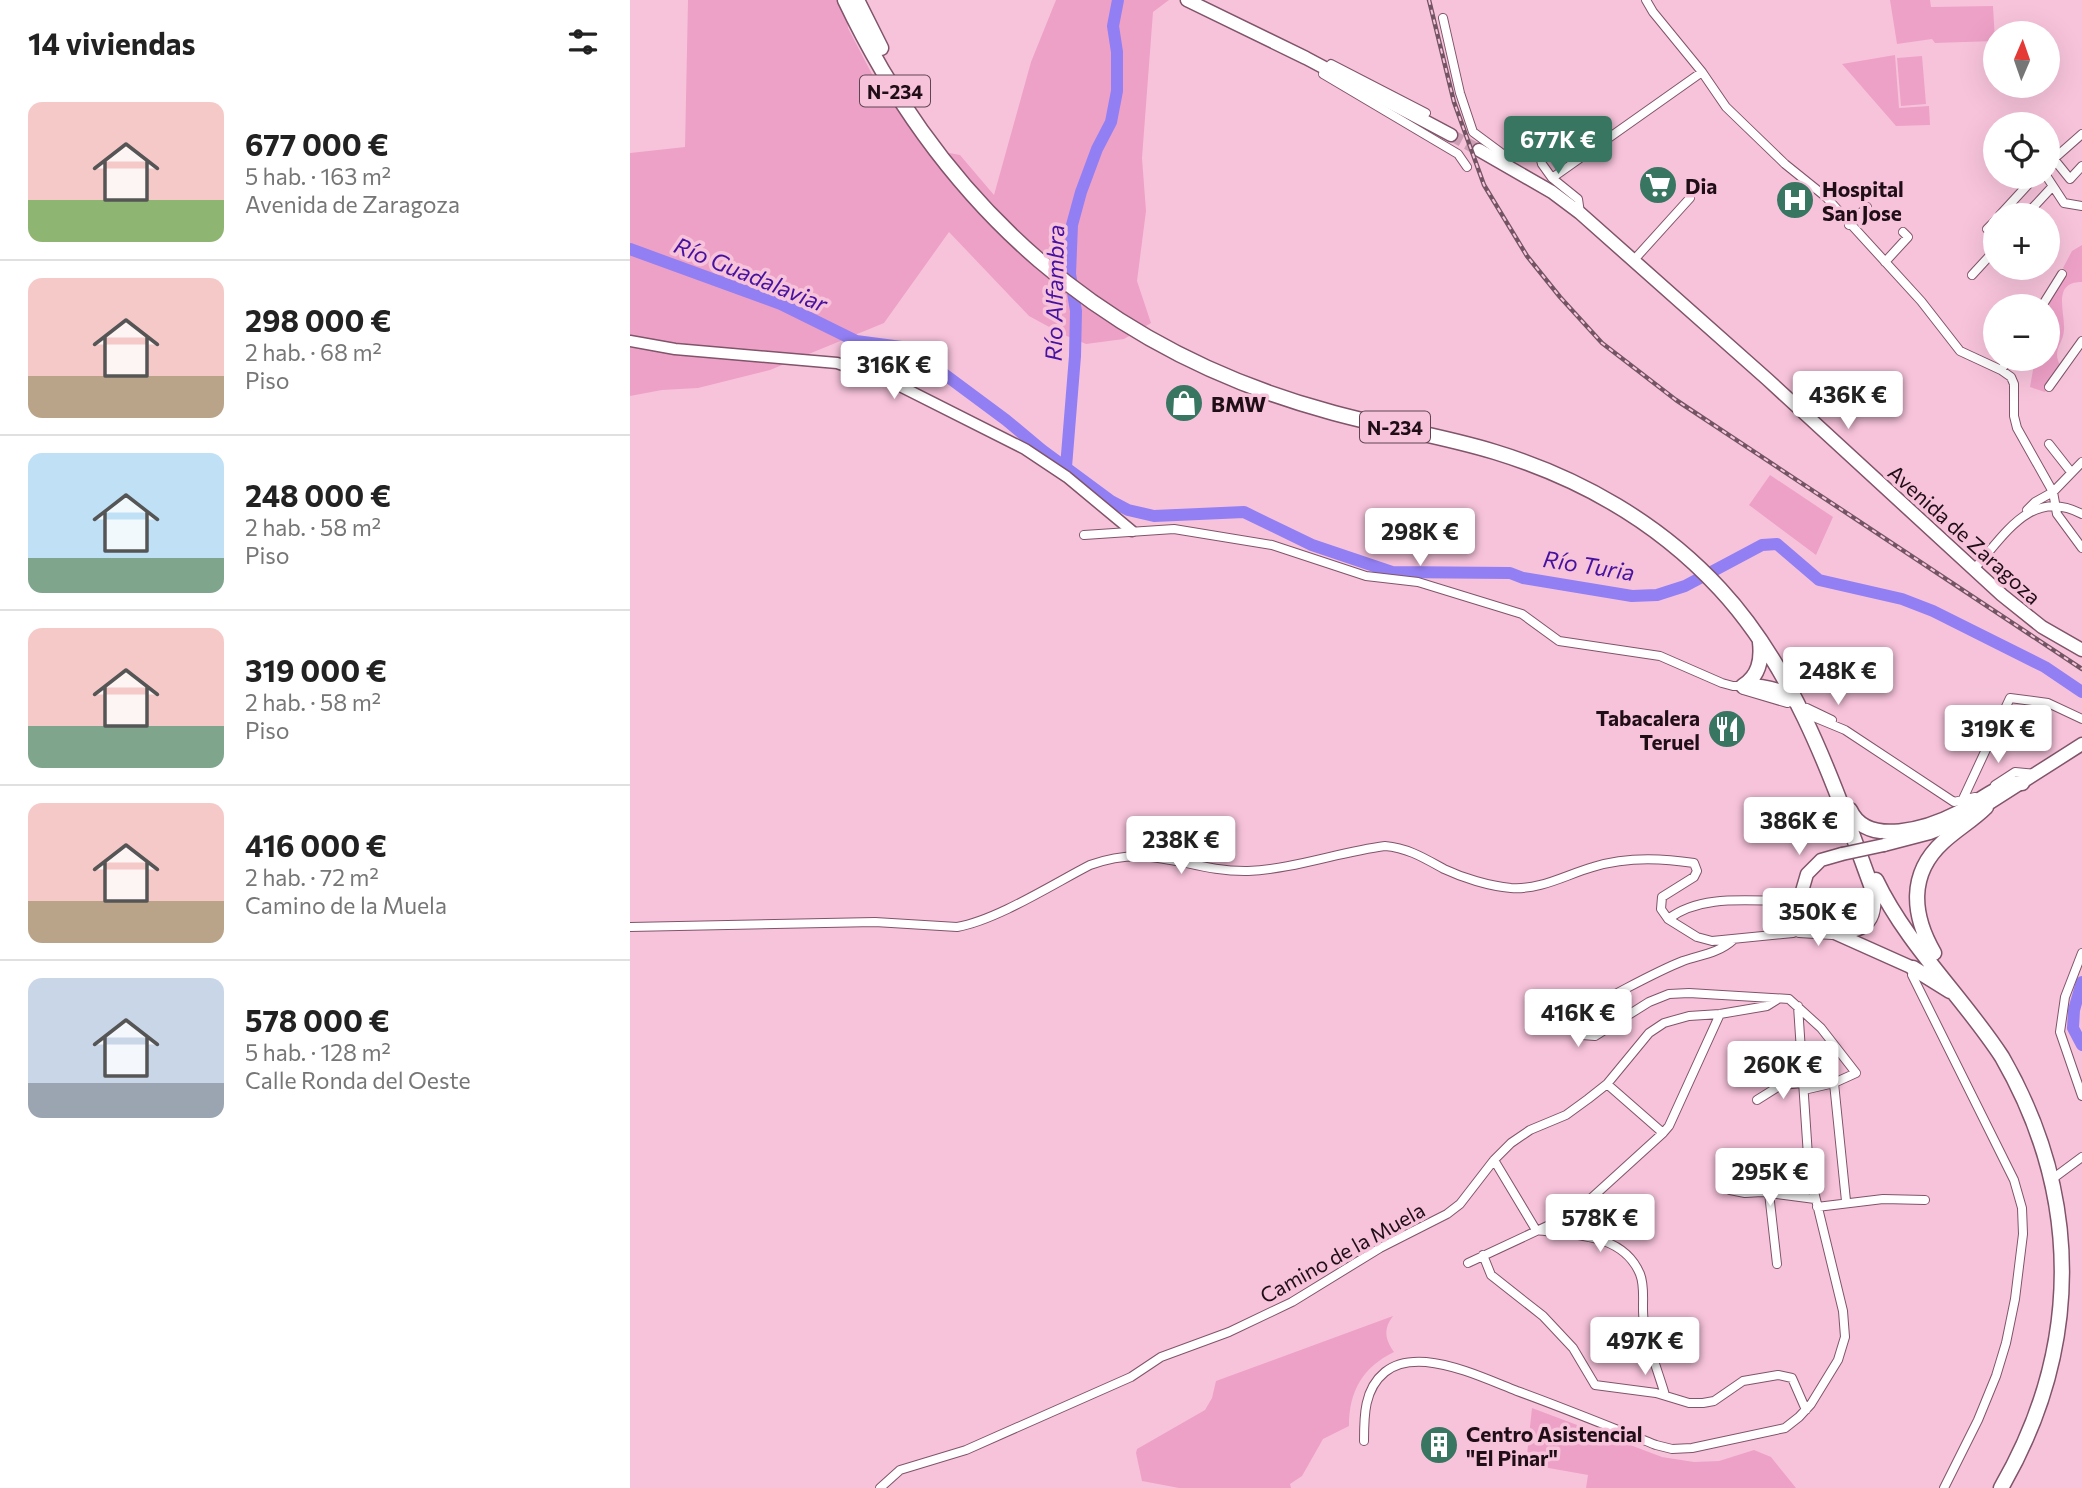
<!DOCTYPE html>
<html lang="es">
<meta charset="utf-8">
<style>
:root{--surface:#fff;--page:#f2f2f2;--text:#222;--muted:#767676;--line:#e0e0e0;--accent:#397661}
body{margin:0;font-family:Commissioner,sans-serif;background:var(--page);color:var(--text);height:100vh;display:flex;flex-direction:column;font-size:26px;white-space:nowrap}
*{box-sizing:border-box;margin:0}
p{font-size:23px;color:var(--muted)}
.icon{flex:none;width:38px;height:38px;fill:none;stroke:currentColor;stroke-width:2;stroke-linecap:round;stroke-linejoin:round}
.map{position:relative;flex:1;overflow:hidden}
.sheet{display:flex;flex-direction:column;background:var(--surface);width:630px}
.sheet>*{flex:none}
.needle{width:46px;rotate:2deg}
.tools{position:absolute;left:1353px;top:21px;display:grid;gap:14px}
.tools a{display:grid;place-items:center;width:77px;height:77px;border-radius:50%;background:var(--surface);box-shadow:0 7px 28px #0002;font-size:35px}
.price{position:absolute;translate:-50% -60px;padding:0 16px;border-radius:7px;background:#fff;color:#222;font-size:23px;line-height:46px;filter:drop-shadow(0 2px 4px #0008)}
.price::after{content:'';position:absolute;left:50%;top:42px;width:21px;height:16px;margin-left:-10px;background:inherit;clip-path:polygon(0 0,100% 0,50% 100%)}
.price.selected{background:var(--accent);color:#fff}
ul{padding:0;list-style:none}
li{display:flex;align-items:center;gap:21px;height:175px;padding:0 28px}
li+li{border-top:2px solid var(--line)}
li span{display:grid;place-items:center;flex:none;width:196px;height:140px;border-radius:14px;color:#555}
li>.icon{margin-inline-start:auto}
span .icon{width:84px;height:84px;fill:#fffc;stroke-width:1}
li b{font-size:30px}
h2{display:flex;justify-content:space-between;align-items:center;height:84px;padding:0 28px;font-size:30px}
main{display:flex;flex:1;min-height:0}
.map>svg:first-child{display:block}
.green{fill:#eea1c7}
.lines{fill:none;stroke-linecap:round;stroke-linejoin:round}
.river{stroke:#937ff4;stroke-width:12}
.secondary-tunnel{stroke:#cc9fb4;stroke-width:12;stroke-dasharray:12 6;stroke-linecap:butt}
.minor-casing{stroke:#80546a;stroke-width:10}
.tertiary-casing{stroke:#80546a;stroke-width:13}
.secondary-casing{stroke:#80546a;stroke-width:15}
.trunk-casing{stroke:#80546a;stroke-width:17}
.minor{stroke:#fff;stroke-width:8}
.tertiary{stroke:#fff;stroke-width:10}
.secondary{stroke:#fff;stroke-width:12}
.trunk{stroke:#fff;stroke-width:14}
.rail-casing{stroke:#735463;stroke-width:4.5}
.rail{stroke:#f7c3db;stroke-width:2;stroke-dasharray:5;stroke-linecap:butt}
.secondary-bridge-casing{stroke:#80546a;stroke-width:15;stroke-linecap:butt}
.secondary-bridge{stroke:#fff;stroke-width:12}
.labels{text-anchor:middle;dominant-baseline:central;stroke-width:7;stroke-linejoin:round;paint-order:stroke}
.shield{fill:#f7c3db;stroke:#604452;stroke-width:2}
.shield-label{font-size:19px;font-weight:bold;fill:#200e17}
.poi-label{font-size:21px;font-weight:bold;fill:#200e17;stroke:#f7c3db;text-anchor:start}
.street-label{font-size:21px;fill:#200e17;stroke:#f7c3db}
.water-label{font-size:23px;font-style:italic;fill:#45119f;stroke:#f7c3db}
</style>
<main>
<section class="sheet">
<h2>14 viviendas<svg class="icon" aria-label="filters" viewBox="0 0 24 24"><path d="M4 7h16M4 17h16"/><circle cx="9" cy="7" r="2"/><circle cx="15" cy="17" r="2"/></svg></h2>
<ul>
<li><span style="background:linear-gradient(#f6c9c9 70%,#8fb573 0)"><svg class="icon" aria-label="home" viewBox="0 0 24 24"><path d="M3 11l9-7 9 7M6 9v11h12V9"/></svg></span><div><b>677 000 €</b><p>5 hab. · 163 m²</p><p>Avenida de Zaragoza</p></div></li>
<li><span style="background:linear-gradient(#f6c9c9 70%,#b9a48a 0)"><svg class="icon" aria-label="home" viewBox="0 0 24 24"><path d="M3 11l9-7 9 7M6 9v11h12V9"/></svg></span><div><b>298 000 €</b><p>2 hab. · 68 m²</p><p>Piso</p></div></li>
<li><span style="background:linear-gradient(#bfe0f5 75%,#7fa58c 0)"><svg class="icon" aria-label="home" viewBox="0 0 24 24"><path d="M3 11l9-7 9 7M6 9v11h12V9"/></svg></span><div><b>248 000 €</b><p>2 hab. · 58 m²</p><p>Piso</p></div></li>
<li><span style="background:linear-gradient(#f6c9c9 70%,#7fa58c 0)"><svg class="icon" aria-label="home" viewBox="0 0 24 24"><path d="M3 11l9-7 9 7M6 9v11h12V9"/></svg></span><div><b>319 000 €</b><p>2 hab. · 58 m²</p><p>Piso</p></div></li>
<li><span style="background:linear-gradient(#f6c9c9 70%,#b9a48a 0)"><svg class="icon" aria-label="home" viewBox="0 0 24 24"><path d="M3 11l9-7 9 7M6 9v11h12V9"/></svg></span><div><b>416 000 €</b><p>2 hab. · 72 m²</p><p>Camino de la Muela</p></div></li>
<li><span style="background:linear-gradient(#c9d6e8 75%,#9aa5b1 0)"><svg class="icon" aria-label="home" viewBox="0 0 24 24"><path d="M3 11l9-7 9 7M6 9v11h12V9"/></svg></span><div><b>578 000 €</b><p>5 hab. · 128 m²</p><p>Calle Ronda del Oeste</p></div></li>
</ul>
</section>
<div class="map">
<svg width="1452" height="1488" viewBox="0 0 1452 1488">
<rect width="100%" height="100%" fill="#f7c3db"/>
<!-- green -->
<path class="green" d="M58,0H215L218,28L243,76L304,150L330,155L364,195L401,62L426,0H539L523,12L512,158L516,211L507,281L521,323L494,339L456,344L432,334L399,316L319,232L254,323L140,370L68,388L32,390L0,396V153L55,147Z
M1260,0H1300L1301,7L1363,6L1365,41L1305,43L1302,39L1267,44Z
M1265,55L1269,108L1299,106L1300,125L1266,126L1212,64Z
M1292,56L1296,104L1271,106L1267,58Z
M1452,245V282C1422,282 1435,311 1434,330C1433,345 1421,350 1431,367L1415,392L1400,387L1405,359H1418L1417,306L1437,271L1433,268L1442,251Z
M1140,475L1203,517L1186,555L1119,505Z
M763,1316C753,1329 755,1339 764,1352C733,1367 719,1391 719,1426L693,1439L672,1476L660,1484L661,1488H549L512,1481L506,1453L507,1449L575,1410L582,1398L586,1381Z
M902,1408L1032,1457L1064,1462L1089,1461L1124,1450L1141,1457L1166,1488H956L958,1475L896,1464Z"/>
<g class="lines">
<!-- river -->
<path class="river" d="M0,249L151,304L226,341L279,348L376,420L412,450L481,501L498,510L524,516L614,512L682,545L762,572L880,573L893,578L1002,596L1027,595L1055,586L1132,545L1147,544L1189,580L1272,599L1303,611L1415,667L1452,692
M436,467L445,356L446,311L440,274L442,225L451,192L467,149L481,122L487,91V52L483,26L488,0
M1452,982L1444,1010L1443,1028L1452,1045"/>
<!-- secondary-tunnel -->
<path class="secondary-tunnel" d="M821,135L849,150"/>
<defs>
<path id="minor" d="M1016,0L1023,12L1072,72L1096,107L1155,164L1196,197L1291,301L1330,351L1371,370L1381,377L1384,384V416L1387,428L1423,492L1427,514L1452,548
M813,18L830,93L843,132L874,155L883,156L909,150
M796,113L701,64L693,74L828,154L837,167
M907,144L912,164L922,178
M1423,158L1440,179L1452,166
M1418,164L1452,134
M1417,177L1434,203L1452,206
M950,213L948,199L922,178L1072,72
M1370,215L1405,177
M1396,215L1422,187
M1219,225L1237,207
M1357,229L1365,221
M1003,261L1060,198
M1255,262L1278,237L1273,232
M1342,275L1365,250
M1412,306L1432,274
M1371,370L1379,359
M1419,387L1452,341
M1419,444L1441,472
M1397,510L1405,502L1423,492L1452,462
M454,535L544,529L642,545L736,576L788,582L892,614L929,641L1030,656L1092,683L1103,686H1113
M1344,569C1375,535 1401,487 1452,514
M1113,690L1157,703
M1177,708L1202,720
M1174,713L1215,730L1324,802L1345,797
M1365,785L1385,772L1406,774
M1332,801L1380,698L1418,703L1452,719
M1157,901C1118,901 1071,894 1038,919L1067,937L1082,941L1163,933L1175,929L1181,920
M1179,901L1220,902
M0,927L245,922L327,927C367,920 423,884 460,865C525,842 557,872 618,871C664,869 709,852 755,846C778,848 794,858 814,869C833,878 859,886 881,888C911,890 935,875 963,867C994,857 1032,858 1064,863L1067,871L1064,877L1032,897L1031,909L1038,919
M1161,929L1168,917L1170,904
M1169,933L1202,935
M1103,940C1089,953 1070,955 1053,961C1035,968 956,1007 947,1019V1028L952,1035L965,1036L1019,1002L1039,994L1059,993L1159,999L1191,1028L1226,1073L1204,1083L1174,1090
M1452,953L1435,997L1430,1032L1452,1096
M1283,968L1282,975L1384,1180L1392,1208L1393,1234L1385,1299L1376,1343L1366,1376L1348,1420L1314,1488
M1204,1083L1216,1201
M977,1084L1033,1133
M1127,1100L1151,1085L1173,1083
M864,1160L906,1230C944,1235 993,1233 1010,1274C1016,1289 1011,1307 1014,1322C1018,1347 1028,1371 1035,1395
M1425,1177L1452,1157
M1100,1190L1115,1193L1132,1192L1185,1199
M1139,1193L1147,1264
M1187,1207L1253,1199L1295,1200
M853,1255L861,1275L913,1316L943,1348L965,1385L1026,1393L1059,1403H1073L1084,1401L1113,1381L1148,1375L1162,1378L1176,1410
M838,1263L945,1213L1033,1133L1039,1126L1090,1014
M734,1441C734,1416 734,1389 755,1372C766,1363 782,1361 796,1362C827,1365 859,1380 887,1391C934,1408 980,1427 1026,1445L1042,1449L1062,1448L1155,1428L1169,1417L1181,1404L1208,1360L1215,1337L1213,1311L1179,1171L1168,1006
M250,1488L270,1470L336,1450L501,1377L531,1357L599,1332L662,1302L750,1248L817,1214L830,1204L864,1160L881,1143L900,1130L936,1115L958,1099L977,1084L1019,1033L1034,1023L1059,1016L1090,1014L1137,1006L1148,999"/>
<path id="tertiary" d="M0,341L45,349L207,363L260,381L395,449L437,477L502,531"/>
<path id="secondary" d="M557,0L676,58L821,135
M849,150L922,192L950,213L1137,379L1372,595L1412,627L1452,650
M1254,845L1300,833L1333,820L1452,744
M1212,854L1191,860L1177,874L1170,898L1176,915L1198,930L1283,968"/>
<path id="trunk" d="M215,0C314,208 474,350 697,411C752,427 810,435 865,452C950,478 1029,523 1090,589C1167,672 1204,785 1242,888C1250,931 1220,938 1187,924
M227,0L251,48
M1113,686C1131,686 1152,689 1165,701
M1113,686C1129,676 1132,660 1130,642
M1220,810C1237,848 1299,828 1328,813C1348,803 1370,782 1392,783
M1246,880C1277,945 1333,997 1372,1057C1452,1196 1452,1348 1371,1488
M1304,953C1282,915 1278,874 1313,842C1327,829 1343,820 1356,807
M1283,968L1320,991"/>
</defs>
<!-- minor casing -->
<use href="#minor" class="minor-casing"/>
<!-- tertiary casing -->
<use href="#tertiary" class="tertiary-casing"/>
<!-- secondary casing -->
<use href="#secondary" class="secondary-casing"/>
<!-- trunk casing -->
<use href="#trunk" class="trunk-casing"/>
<!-- minor -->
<use href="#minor" class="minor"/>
<!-- tertiary -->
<use href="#tertiary" class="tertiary"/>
<!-- secondary -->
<use href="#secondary" class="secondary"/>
<!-- trunk -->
<use href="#trunk" class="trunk"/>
<defs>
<path id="rail" d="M799,0L824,102L854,185L897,256L930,297L972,343L1046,400L1452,669"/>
</defs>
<!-- rail casing -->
<use href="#rail" class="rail-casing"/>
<!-- rail -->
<use href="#rail" class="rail"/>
<defs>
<path id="secondary-bridge" d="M1212,854L1254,845"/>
</defs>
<!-- secondary-bridge casing -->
<use href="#secondary-bridge" class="secondary-bridge-casing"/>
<!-- secondary-bridge -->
<use href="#secondary-bridge" class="secondary-bridge"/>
</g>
<!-- icons -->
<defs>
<symbol id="supermarket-disc" viewBox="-11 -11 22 22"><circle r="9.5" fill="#397661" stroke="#f7c3db"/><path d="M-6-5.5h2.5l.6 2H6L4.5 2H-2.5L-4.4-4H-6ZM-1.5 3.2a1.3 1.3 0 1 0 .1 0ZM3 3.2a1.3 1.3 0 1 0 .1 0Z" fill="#fff"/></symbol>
<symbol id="hospital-disc" viewBox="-11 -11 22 22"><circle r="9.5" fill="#397661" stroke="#f7c3db"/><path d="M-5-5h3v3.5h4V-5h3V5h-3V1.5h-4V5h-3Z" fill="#fff"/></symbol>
<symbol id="shop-disc" viewBox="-11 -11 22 22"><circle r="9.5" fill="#397661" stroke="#f7c3db"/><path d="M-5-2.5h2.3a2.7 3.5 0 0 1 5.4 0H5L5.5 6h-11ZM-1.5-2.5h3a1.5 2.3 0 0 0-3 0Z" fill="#fff"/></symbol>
<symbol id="restaurant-disc" viewBox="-11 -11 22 22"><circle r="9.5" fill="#397661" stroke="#f7c3db"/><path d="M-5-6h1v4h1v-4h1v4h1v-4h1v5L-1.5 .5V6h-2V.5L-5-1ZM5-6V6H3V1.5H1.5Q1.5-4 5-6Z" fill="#fff"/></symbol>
<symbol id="building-disc" viewBox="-11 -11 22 22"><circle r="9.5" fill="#397661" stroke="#f7c3db"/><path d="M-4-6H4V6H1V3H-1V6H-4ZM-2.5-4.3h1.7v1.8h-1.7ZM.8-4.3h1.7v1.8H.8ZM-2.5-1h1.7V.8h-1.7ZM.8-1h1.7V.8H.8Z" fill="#fff"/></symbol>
</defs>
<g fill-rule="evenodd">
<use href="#supermarket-disc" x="1006" y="163" width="44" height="44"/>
<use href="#hospital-disc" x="1143" y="178" width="44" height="44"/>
<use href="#shop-disc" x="532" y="381" width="44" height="44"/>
<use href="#restaurant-disc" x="1075" y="707" width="44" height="44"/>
<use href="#building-disc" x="787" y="1423" width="44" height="44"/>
</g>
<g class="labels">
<!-- shield labels -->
<g class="shield">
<rect x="230" y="75.5" width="70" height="31" rx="5"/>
<rect x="730" y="411.5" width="70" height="31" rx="5"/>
</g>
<g class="shield-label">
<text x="265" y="91">N-234</text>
<text x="765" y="427">N-234</text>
</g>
<!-- poi labels -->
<g class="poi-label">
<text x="1055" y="185">Dia</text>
<text x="1192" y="188">Hospital<tspan x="1192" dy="24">San Jose</tspan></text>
<text x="581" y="403">BMW</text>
<text x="1070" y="717" text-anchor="end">Tabacalera<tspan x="1070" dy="24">Teruel</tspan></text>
<text x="836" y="1433">Centro Asistencial<tspan x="836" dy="24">"El Pinar"</tspan></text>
</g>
<!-- street labels -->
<g class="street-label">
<text transform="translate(1335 534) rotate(42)">Avenida de Zaragoza</text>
<text transform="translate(712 1252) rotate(-29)">Camino de la Muela</text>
</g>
<!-- water labels -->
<g class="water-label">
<text transform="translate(121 274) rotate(22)">Río Guadalaviar</text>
<text transform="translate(424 293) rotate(-89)">Río Alfambra</text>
<text transform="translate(959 565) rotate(9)">Río Turia</text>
</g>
</g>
</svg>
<div class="tools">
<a><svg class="needle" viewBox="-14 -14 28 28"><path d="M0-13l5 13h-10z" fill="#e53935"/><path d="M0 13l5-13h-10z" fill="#767676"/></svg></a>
<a><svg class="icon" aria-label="locate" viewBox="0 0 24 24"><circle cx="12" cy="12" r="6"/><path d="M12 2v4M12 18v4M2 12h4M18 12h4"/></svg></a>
<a>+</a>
<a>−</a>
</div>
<b class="price selected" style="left:928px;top:176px">677K €</b>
<b class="price" style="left:264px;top:401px">316K €</b>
<b class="price" style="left:1218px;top:431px">436K €</b>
<b class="price" style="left:790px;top:568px">298K €</b>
<b class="price" style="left:1208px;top:707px">248K €</b>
<b class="price" style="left:1368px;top:765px">319K €</b>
<b class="price" style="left:1169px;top:857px">386K €</b>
<b class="price" style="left:551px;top:876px">238K €</b>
<b class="price" style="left:1188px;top:948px">350K €</b>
<b class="price" style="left:948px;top:1049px">416K €</b>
<b class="price" style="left:1153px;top:1101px">260K €</b>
<b class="price" style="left:1140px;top:1208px">295K €</b>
<b class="price" style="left:970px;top:1254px">578K €</b>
<b class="price" style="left:1015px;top:1377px">497K €</b>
</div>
</main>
